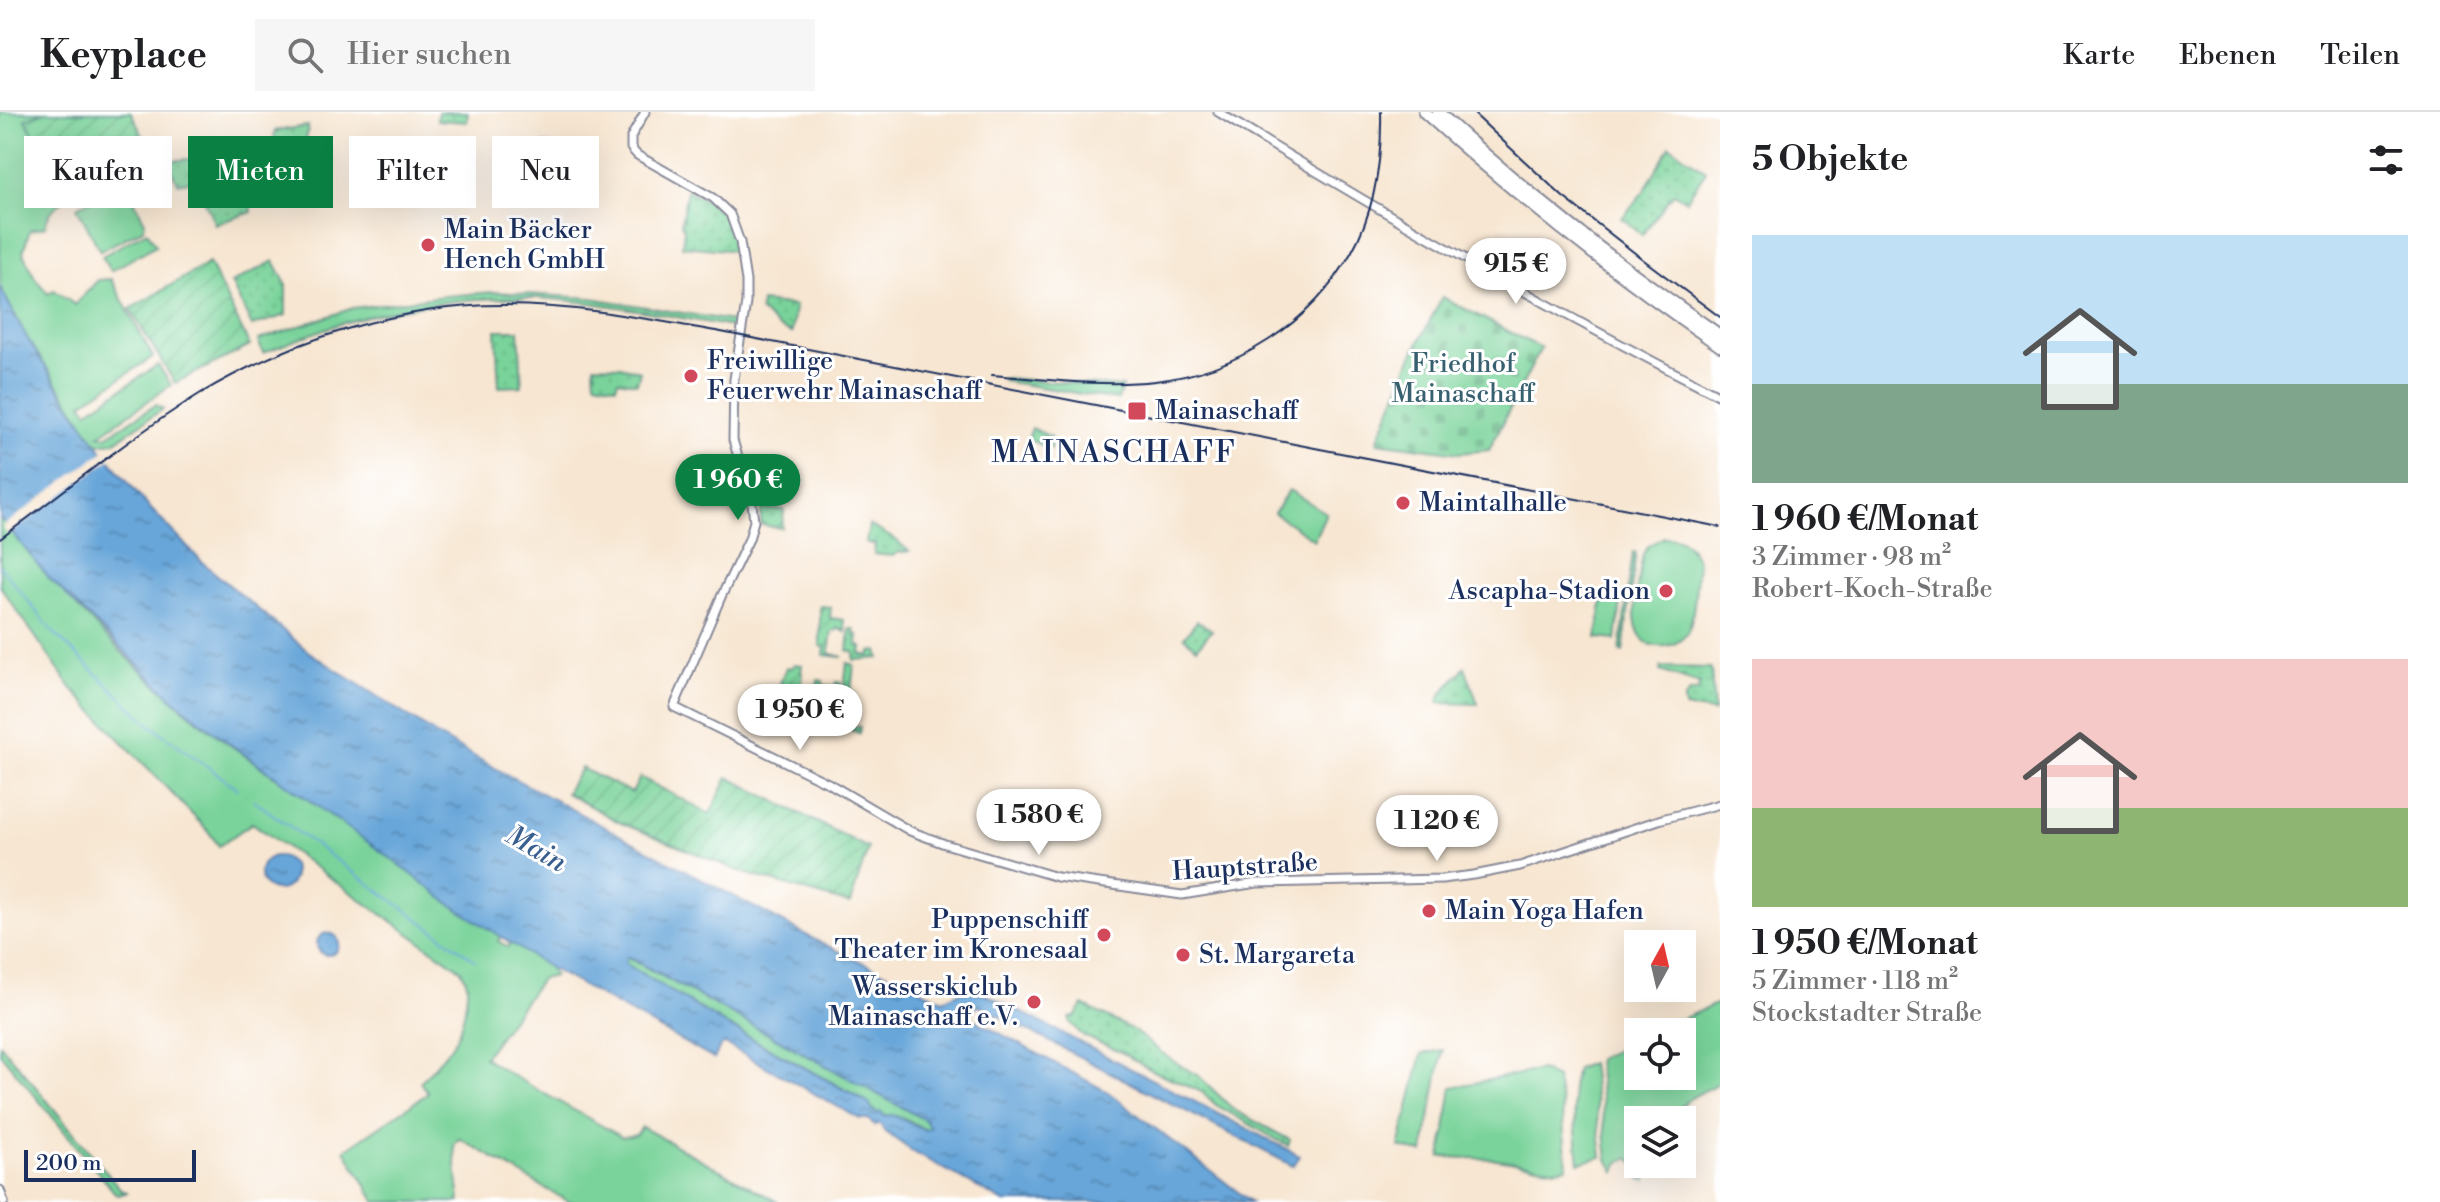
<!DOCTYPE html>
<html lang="de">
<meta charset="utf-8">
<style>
:root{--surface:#fff;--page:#f6f6f6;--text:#202124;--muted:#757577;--line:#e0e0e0;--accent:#0b8043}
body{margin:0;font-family:"Libre Bodoni",serif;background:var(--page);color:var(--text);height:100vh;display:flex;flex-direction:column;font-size:30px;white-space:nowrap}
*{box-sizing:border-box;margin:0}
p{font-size:26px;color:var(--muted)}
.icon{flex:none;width:44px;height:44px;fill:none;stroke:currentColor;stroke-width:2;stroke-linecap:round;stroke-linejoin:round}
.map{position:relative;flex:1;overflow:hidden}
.details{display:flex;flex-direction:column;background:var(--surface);width:720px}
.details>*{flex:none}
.guide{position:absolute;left:24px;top:24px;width:760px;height:72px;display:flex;gap:16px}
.needle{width:52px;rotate:8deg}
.buttons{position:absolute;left:1624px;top:818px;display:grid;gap:16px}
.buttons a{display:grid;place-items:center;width:72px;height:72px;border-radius:0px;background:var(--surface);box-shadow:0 8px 32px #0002;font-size:40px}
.scale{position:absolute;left:24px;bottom:20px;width:172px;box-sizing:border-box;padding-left:8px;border:4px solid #1b2f5e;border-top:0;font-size:22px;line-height:28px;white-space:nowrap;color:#1b2f5e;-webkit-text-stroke:6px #fff;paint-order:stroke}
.price{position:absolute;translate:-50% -68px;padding:0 18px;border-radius:28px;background:#fff;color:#222;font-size:26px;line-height:52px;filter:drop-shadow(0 2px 4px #0008)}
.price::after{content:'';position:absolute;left:50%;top:48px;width:24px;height:18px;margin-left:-12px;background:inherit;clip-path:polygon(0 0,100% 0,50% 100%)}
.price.current{background:var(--accent);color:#fff}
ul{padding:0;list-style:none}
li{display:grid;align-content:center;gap:16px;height:424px;padding:0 32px}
li span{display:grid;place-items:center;height:248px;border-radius:0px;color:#555}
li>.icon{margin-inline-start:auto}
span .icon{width:144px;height:144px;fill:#fffc;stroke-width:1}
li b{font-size:34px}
h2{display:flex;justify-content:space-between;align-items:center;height:96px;padding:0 32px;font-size:34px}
.chip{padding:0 28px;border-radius:0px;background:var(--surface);box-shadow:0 8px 32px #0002;font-size:28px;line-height:72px}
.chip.current{background:var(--accent);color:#fff}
header{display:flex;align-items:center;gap:48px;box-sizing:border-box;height:112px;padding:0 40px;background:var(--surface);border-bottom:2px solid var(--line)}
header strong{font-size:38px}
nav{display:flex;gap:44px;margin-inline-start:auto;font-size:28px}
.search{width:560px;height:72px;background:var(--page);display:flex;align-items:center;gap:20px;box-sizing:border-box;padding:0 28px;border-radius:0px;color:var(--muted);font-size:30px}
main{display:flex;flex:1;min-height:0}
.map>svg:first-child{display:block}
.grass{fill:#79d39a;stroke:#4a817c;stroke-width:2}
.cemetery{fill:url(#cemetery-stones);stroke:#4a817c;stroke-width:2}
.park{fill:url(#park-dots);stroke:#4a817c;stroke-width:2}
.garden{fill:url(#garden-furrows);stroke:#4a817c;stroke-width:2}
.water{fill:url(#water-ripples);stroke:#416a9c;stroke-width:2;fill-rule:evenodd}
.pier{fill:#f7e6d1}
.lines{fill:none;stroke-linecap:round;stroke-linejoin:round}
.stream{stroke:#67a6d9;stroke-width:2}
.secondary-casing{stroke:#898a98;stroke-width:11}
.highway-casing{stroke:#898a98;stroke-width:14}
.secondary{stroke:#fff;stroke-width:7}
.highway{stroke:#fff;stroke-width:10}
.rail{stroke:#1b2f5e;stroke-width:2}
.poi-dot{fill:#d1495b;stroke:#fff;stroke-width:3}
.labels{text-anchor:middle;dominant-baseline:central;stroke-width:6;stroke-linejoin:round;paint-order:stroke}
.poi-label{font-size:26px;fill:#1b2f5e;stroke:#fff;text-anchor:start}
.park-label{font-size:26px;fill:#376070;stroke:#fff}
.street-label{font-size:26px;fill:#1b2f5e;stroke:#fff}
.water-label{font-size:28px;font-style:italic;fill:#395f8f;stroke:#fff}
.quarter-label{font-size:30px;letter-spacing:2px;fill:#1b2f5e;stroke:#fff}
</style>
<header>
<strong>Keyplace</strong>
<div class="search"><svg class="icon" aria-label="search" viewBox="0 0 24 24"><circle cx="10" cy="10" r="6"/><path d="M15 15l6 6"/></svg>Hier suchen</div>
<nav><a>Karte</a><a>Ebenen</a><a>Teilen</a></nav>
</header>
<main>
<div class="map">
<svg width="1720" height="1090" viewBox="0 0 1720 1090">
<defs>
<pattern id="cemetery-stones" width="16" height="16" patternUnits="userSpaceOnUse" patternTransform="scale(2)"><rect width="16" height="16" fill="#79d39a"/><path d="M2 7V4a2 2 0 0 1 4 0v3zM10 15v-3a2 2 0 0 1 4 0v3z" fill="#68b587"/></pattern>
<pattern id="park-dots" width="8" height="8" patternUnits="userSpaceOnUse" patternTransform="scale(2)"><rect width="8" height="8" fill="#79d39a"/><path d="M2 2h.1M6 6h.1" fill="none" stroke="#68b587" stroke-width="1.8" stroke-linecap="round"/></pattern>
<pattern id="garden-furrows" width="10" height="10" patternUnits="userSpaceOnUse" patternTransform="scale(2)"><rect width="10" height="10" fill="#79d39a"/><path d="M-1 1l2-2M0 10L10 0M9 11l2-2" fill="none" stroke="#68b587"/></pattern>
<pattern id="water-ripples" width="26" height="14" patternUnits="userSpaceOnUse" patternTransform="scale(2)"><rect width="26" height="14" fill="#67a6d9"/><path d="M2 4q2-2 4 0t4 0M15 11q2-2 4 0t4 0" fill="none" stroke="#5488b3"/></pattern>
</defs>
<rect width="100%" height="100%" fill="#fff"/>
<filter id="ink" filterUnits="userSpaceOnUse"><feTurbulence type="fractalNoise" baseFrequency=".0125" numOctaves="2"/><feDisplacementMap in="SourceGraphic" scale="16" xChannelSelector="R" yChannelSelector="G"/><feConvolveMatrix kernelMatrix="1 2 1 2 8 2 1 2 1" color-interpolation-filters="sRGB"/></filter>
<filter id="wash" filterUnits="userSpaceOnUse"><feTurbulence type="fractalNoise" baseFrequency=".006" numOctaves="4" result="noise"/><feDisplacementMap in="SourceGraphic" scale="32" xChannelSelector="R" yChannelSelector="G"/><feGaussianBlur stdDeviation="1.8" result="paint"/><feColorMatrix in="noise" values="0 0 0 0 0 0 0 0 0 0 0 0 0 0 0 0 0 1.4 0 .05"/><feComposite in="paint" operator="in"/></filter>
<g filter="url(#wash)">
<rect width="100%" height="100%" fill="#f7e6d1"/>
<!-- grass -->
<path class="grass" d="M0,0H45L25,8L70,79C60,97 50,92 45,115L30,118L23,140L34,164L48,182L54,178L75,193L98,168L111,167L153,245L82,291L88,299L158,253L171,273L99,323L106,324L156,293L163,297L114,330L97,332L26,224L0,175Z
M125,70L145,110L143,117L100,139L77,95Z
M147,119L156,133L111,159L102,144Z
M494,180L591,186L738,210L737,216C671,204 605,190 537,186C473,184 405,193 343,211C316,219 289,231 263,241L258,228L353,196L445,184Z
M1004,266L1122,275L1118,288L1003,269Z
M1289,378L1326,401L1314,428L1274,401Z
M0,406C52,471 109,531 171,586C226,634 289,673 348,715C399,752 448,790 501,825L498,829L508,835L511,831L550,856L554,864L541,867L484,945L506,960L622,1025L636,1023L642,1015L778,1090H569L459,1026L454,1033L460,1090H376L345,1038L428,981L420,970C447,941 462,929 466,888C468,875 468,870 461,858L252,711L219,734L208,719L72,577L0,474Z
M1664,425C1682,425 1692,433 1698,450C1696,467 1695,502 1689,517C1685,527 1675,533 1665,534C1618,539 1639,468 1643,442L1648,434Z
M1633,440L1636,441L1623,540H1620Z
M1602,489L1621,491L1616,528L1597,526Z
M627,845L925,1008L930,1016L926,1018C917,1013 904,1005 895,1004C882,1002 876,1005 868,990L729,914L626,852L625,847Z
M1720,890V970L1689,987L1666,1008H1638V1052H1644L1647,1068L1640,1067L1638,1053L1629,1046L1619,1050L1615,1060L1608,1047L1597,947L1638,928V964H1682V920H1654Z
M0,932L122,1079L128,1080L119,1083L115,1081L0,941Z
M1443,938L1423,1041L1399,1035L1422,942Z
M1591,951L1602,1045L1579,1051L1572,975L1576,957Z
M1540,958L1556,966L1561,989L1567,1055L1556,1057L1497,1047L1441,1045L1452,975Z"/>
<!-- cemetery -->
<path class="cemetery" d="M1442,185L1541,236L1489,338L1459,341L1377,330L1410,248Z"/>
<!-- park -->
<path class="park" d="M438,0H468L467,10L437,8Z
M308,14L306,30L273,35L275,19Z
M543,32L561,34V53L542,50Z
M1670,34L1706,59L1686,89L1674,81L1642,123L1622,106L1644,79Z
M201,46L208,66L178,71L166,49Z
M687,77C721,98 729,99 737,139L682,134L684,117L681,112Z
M242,79L246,82L252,100L215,112L205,90Z
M274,149L286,172V203L252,214L231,171Z
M761,190L795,194L792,221L779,216L760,199Z
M496,218H519L522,274L499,275Z
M594,253L620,254L640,259L637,271L618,268L616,274L595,270Z
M1032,316L1051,325L1050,337L1028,327Z
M761,396L784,398L782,416L761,413Z
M869,413L896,428L909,439L897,441L893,444L874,442L875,432L866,431Z
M1197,509L1212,518L1197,536L1184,525Z
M1465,555L1478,592L1438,591L1441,582Z
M1661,555L1711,556L1714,600L1685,596L1684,588L1690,580H1697L1700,572L1660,559Z
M1083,893L1133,918L1170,947L1200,965L1234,998L1290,1028L1288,1034L1216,993L1202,980L1147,956L1121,940L1083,924L1070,910L1069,906L1075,905Z"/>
<!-- garden -->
<path class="garden" d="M45,0H131L151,40L70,79L25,7Z
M209,151L250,234L175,271L130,197Z
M820,494L831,495L830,506L844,508L846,520L837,516L836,519H832L829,541L843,545L824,543L825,535L820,534Z
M850,517H855L854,522L858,523L857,533L862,535L861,542L870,544L871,540L878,539L880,546L854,548V540L848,539Z
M847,551L854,553L851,580L855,581L849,611L851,614L860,615L859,621L839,613Z
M794,552L802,553L801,561H803L800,586L790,585L791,580L781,579L782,575L779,574L787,555L792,556Z
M818,568L823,569V573L835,575L836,570L841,571L840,587L828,586L825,607L813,605Z
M581,656L632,681L640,665L710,702L728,665L868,736L850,792L744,761L621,711L566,681Z"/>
<!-- water -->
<path class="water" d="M0,175L26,224L60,278L97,332L147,393L203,451L309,540L438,624L506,662L819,830L943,888L962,879L984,881L1300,1044L1293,1054L978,893L968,904L1108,980L1251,1090H1004L915,1041L884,1019L881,1013L877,1011L875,1014L868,1007H860L725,932L721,933L714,947L550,856L450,792L400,753L226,629L173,587L48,465L0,406ZM628,845L925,1008L930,1016L925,1018L893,1003L884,1004L881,1000L877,1001L872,998L869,991L728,914L626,852L625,847Z
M260 761a17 17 0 1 1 34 0a17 17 0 1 1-34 0Z
M317 832a11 11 0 1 1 22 0a11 11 0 1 1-22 0Z"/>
<!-- pier -->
<path class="pier" d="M107,337L113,345L8,423L2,415Z"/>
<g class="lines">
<!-- stream -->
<path class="stream" d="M0,454L52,519L148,611L238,677
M253,688L475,848"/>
</g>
</g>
<g filter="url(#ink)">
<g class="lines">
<defs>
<path id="secondary" d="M645,0L631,25V36L637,43L713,86L730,102L740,130L746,169V191L734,267L733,328L752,392L754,409L749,427L721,485L674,595L830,672L910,719L945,732L1057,765L1182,783L1257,771L1442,767L1474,763L1520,754L1662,707L1720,692
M1218,0C1382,101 1549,197 1720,284
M0,1078L4,1090"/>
<path id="highway" d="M1424,0C1518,85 1616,163 1720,234
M1438,0C1526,81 1621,155 1720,223"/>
</defs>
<!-- secondary casing -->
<use href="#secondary" class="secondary-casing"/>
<!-- highway casing -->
<use href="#highway" class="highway-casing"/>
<!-- secondary -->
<use href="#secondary" class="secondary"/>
<!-- highway -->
<use href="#highway" class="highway"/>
<!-- rail -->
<path class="rail" d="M1472,0L1562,84L1645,149L1720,205
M992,263C1045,267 1102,275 1155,269C1235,260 1312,212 1351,141C1375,99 1382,48 1381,0
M0,427C66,378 131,324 201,281C290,228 402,192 506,193C577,193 646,207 716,219L1720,415"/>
</g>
</g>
<!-- markers -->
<g class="poi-dot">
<circle cx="428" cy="133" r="8"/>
<circle cx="691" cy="264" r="8"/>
<rect x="1127" y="289" width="20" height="20" rx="4"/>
<circle cx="1403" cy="391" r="8"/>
<circle cx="1666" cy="479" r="8"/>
<circle cx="1429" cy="799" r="8"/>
<circle cx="1104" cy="823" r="8"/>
<circle cx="1183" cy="843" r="8"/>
<circle cx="1034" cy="890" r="8"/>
</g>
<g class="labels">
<!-- poi labels -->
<g class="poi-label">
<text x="444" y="118">Main Bäcker<tspan x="444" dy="30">Hench GmbH</tspan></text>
<text x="707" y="249">Freiwillige<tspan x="707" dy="30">Feuerwehr Mainaschaff</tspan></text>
<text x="1155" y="299">Mainaschaff</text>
<text x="1419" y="391">Maintalhalle</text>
<text x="1650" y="479" text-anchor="end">Ascapha-Stadion</text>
<text x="1445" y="799">Main Yoga Hafen</text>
<text x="1088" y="808" text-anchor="end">Puppenschiff<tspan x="1088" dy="30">Theater im Kronesaal</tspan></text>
<text x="1199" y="843">St. Margareta</text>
<text x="1018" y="875" text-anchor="end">Wasserskiclub<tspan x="1018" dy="30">Mainaschaff e.V.</tspan></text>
</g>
<!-- park labels -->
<g class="park-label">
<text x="1463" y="252">Friedhof<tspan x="1463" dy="30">Mainaschaff</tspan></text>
</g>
<!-- street labels -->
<g class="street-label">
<text transform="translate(1245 755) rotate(-4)">Hauptstraße</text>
</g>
<!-- water labels -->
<g class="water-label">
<text transform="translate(536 737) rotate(30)">Main</text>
</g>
<!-- quarter labels -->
<g class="quarter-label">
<text x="1114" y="341">MAINASCHAFF</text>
</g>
</g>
</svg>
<div class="buttons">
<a><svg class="needle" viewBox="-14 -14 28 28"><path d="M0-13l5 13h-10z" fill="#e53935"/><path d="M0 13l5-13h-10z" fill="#757577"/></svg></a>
<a><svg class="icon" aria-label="locate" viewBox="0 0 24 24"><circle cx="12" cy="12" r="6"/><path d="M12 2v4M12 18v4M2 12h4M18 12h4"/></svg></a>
<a><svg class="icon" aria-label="layers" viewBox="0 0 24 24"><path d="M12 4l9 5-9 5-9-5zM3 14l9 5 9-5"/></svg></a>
</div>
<div class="scale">200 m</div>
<b class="price" style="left:1516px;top:194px">915 €</b>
<b class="price current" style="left:738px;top:410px">1 960 €</b>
<b class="price" style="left:800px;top:640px">1 950 €</b>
<b class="price" style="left:1039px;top:745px">1 580 €</b>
<b class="price" style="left:1437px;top:751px">1 120 €</b>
<div class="guide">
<a class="chip">Kaufen</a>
<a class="chip current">Mieten</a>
<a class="chip">Filter</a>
<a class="chip">Neu</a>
</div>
</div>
<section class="details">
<h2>5 Objekte<svg class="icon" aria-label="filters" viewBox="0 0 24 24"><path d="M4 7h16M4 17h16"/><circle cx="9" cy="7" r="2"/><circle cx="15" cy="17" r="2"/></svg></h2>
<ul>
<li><span style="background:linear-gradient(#bfe0f5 60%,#7fa58c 0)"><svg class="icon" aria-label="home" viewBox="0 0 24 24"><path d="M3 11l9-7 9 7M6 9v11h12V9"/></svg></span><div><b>1 960 €/Monat</b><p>3 Zimmer · 98 m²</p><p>Robert-Koch-Straße</p></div></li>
<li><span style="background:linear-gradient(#f6c9c9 60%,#8fb573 0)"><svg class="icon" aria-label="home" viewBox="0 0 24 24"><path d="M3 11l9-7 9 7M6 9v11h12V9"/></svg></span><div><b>1 950 €/Monat</b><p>5 Zimmer · 118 m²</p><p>Stockstadter Straße</p></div></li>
</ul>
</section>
</main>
